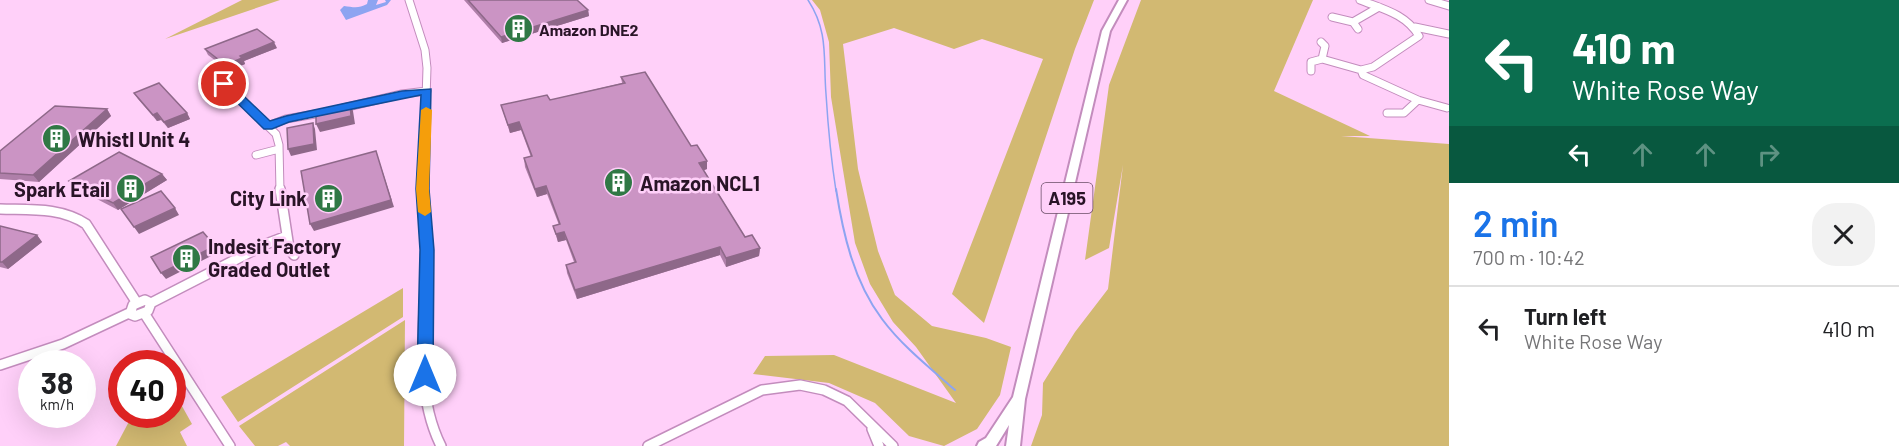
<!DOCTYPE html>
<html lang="en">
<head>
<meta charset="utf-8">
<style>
	:root { --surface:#fff; --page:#f2f2f2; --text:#202124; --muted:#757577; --line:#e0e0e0; --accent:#1a73e8 }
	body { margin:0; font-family:Barlow,sans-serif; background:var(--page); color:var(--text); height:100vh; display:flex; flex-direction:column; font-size:22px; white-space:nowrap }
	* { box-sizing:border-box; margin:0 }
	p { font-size:20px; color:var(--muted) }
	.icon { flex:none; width:33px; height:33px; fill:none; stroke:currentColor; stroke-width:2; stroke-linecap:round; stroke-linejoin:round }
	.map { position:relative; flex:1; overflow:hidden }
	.sheet { display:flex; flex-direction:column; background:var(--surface); width:450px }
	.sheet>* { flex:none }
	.banner { background:#0b6e4f; color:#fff; overflow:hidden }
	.speed { position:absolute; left:18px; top:350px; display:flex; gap:12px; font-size:30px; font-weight:700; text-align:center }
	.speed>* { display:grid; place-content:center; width:78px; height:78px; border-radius:50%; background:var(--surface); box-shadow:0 6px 24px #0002; line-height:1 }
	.speed small { font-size:15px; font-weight:400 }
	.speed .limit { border:9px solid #d22; background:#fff; color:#111 }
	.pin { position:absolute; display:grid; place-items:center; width:51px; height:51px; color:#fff; margin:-26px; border:3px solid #fff; border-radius:50%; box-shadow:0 2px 6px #0007 }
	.me { position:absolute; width:66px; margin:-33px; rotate:0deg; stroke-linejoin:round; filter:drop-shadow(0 0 4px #0008) }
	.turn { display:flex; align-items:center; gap:21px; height:126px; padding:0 24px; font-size:27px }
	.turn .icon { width:78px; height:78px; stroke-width:2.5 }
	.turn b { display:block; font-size:42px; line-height:51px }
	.lanes { display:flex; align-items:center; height:57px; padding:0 24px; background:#0003; justify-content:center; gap:30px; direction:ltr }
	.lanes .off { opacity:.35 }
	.round { display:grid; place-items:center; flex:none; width:63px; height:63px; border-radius:24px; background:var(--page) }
	.head { display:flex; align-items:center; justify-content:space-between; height:102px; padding:0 24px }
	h1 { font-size:36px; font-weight:600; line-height:45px; color:var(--accent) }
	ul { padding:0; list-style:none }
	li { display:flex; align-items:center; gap:18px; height:84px; padding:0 24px; border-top:2px solid var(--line) }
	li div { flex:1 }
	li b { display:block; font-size:22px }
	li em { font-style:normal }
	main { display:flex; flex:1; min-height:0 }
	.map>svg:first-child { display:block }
	.green { fill:#d2b972 }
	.water { fill:#8da4f1 }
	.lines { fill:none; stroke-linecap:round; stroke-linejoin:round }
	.stream-far1 { stroke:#8da4f1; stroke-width:1.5 }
	.stream { stroke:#8da4f1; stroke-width:2 }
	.minor-far1-casing { stroke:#c38cbd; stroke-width:9 }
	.minor-casing { stroke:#c38cbd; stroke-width:12 }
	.major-casing { stroke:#c38cbd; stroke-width:4 }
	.minor-far1 { stroke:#fff; stroke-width:7 }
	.minor { stroke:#fff; stroke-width:9 }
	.major { fill:#fff; fill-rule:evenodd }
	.wall { fill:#af7fa9 }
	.shaded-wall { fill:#8e6889 }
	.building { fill:#cb94c4; stroke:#8e6889; stroke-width:1.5 }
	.route { fill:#1a73e8; stroke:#114b97; stroke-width:1.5 }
	.slow { fill:#f59e0b }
	.labels { text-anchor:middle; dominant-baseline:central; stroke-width:5; stroke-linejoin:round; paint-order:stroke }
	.far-poi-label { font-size:16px; font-weight:bold; fill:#291427; stroke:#ffd0f9; text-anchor:start }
	.shield { fill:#ffd0f9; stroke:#694c66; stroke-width:1.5 }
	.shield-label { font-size:18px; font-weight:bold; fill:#291427 }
	.poi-label { font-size:20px; font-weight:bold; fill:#291427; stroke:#ffd0f9; text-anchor:start }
</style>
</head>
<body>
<main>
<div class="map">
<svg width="1449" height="446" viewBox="0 0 1449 446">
	<rect width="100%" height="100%" fill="#ffd0f9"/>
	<path class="green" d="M242,0H280L165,39Z
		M812,0H1094L1075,49L984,323L952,294L1043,59L982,39L954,49L894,28L843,44L858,169L878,251L895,295L932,326L986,338L1011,347L1000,395L977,429L944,446L909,436L875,403L829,383L753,374L765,356L834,355L956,403L916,347L893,322L870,284L855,243L831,97L829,42L820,10Z
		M1141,0H1313L1274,91L1370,136H1341L1449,144V446H1031L1042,415L1043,383L1075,332L1108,289L1123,165L1109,248L1085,260L1109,85Z
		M403,288V317L238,422L221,397Z
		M405,320L404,446H290L286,442L278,446H255L239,426Z
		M173,390L192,424L180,432L187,446H116L133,414H172Z"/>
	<path class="water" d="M368,0H378L376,5L386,2L385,0H391L387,5L346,20L340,10L344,6C353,7 358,9 367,4Z"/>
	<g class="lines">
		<path class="stream-far1" d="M808,0C829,32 823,58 826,94C828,126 831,159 836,191"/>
		<path class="stream" d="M836,189C843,234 854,282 882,319C902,346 930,368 955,390"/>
		<defs>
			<path id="minor-far1" d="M409,0L425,50L427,68L423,191
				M1360,0C1383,9 1406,14 1419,36L1373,67L1361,70
				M1429,0L1449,6
				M1332,17L1353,22L1379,7
				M1353,22L1358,29
				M1415,27L1449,34
				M1321,42L1325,46L1322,59L1361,70
				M1361,70L1363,75L1418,100L1447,108
				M1311,71V62L1322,59
				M224,84L276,134L279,145L280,191
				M343,108L402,94L427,91
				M1387,113H1404L1418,100
				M268,126L286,119L327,112
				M256,155L279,149"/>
			<path id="minor" d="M280,189L289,248L294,255
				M423,189C424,211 427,232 427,254C426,317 412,388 441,446
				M0,209C30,210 60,207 86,224L137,303
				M145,300L151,303L148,311L135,316L130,314L133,305Z
				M151,303L266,244L287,236
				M144,313L230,446
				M0,365L63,344L129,313
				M872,429L879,446
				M648,446L762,390L800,385L824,390L847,401L893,446"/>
			<path id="major" d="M1119,0H1127L1110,31L1025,399L1020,446H1006L1009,425L996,446H977L979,442L986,438L1013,397L1102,31Z"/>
		</defs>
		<use href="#minor-far1" class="minor-far1-casing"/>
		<use href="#minor" class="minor-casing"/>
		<use href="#major" class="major-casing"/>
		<use href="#minor-far1" class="minor-far1"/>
		<use href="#minor" class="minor"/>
		<use href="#major" class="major"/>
	</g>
	<path class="wall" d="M464,0H577L588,10L589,16L502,43Z
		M277,48L244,61L245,64L222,74L216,69L213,63L216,61L208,55L205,49Z
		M621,77L691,146L707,169L704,170L745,237L760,248L759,256L726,267L720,255L577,299L567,273L566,265L574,262L566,240L558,242L553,226L559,225L547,194L537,197L525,167L524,158L531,157L521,130L510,133L501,105L550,100L622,83Z
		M134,93L187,113L190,119L168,128L161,120L157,121L138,99Z
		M107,109L111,116L39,182L0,179V151Z
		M162,174L167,180L118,210L74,187L69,181Z
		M0,226L37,235L42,242L8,269L0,267Z"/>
	<path class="shaded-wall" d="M588,10L589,16L502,43L501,37Z
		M274,42L277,48L244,61L245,64L222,74L219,68L240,56Z
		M350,103L353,111L355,124L320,132L316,124Z
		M107,109L111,116L39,182L33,175Z
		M157,113L161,120L157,121L153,115Z
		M187,113L190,119L168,128L164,122Z
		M519,122L521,130L510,133L508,125Z
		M313,123L315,129L317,150L291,156L288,149Z
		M376,151L394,207L314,231L310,224Z
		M707,161V169L699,172V163Z
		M162,174L167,180L118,210L113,203Z
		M546,186L547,194L537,197L535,189Z
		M175,208L179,215L139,234L134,227Z
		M564,232L566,240L558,242L556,234Z
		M37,235L42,242L8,269L2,262Z
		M215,246L219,252L166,279L161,273Z
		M720,247V255L577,299L575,290Z
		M760,248L759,256L726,267V258Z"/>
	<path class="building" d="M468,0H577L588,10L501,37Z
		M257,29L274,42L240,56L242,58L219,68L213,63L219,60L205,49Z
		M645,72L691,146L697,145L707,161L699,163L745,237L752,235L760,248L726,258L720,247L575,290L566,265L576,262L564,232L556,234L553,226L560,224L546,186L535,189L524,158L532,156L519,122L508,125L501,105L547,95L550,100L625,83L621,77Z
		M159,83L187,113L164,122L157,113L153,115L134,93Z
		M350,103L351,116L316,124V111Z
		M55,106L107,109L33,175L0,173V151Z
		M313,123L314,144L288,149L287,128Z
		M376,151L391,200L310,224L301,171Z
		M119,152L162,174L113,203L69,181Z
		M161,191L175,208L134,227L121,209Z
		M0,226L37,235L2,262H0Z
		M203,232L215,246L161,273L151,257Z"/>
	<path class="route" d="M224,80L228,81L270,121L286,116L402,91L431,89L429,189L434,250L433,375L431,380L425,382L419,380L417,375L420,250L416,189L421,95L289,122L272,129H264L220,86L218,84Z"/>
	<path class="slow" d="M426,107L432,110L429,189L431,212L425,216L418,212L416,189L421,110Z"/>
	<defs>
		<symbol id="building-disc" viewBox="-11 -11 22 22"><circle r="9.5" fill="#307845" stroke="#ffd0f9"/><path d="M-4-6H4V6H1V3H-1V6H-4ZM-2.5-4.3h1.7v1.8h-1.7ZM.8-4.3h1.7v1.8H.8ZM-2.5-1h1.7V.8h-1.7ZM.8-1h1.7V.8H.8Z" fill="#fff"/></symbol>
	</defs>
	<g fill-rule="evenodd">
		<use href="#building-disc" x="502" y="12" width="33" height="33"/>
		<use href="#building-disc" x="40" y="122" width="33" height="33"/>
		<use href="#building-disc" x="602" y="166" width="33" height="33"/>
		<use href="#building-disc" x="114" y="172" width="33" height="33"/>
		<use href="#building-disc" x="312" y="182" width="33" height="33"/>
		<use href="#building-disc" x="170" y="242" width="33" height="33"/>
	</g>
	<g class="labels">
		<g class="far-poi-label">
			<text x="539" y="29">Amazon DNE2</text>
		</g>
		<rect class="shield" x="1041.5" y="183" width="51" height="30" rx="4.5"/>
		<g class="shield-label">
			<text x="1067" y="198">A195</text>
		</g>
		<g class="poi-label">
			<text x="78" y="139">Whistl Unit 4</text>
			<text x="640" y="183">Amazon NCL1</text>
			<text x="110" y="189" text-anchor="end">Spark Etail</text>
			<text x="307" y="198" text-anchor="end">City Link</text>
			<text x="208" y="246">Indesit Factory<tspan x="208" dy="23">Graded Outlet</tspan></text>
		</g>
	</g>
</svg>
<div class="speed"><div>38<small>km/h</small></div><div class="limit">40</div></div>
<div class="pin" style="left:224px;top:84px;background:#d93025"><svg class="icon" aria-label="arrive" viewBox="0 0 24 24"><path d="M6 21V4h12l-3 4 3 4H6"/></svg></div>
<svg class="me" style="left:425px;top:375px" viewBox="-20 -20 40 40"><circle r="19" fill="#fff"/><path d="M0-13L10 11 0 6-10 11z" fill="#1a73e8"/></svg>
</div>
<section class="sheet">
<div class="banner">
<div class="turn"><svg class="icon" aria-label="left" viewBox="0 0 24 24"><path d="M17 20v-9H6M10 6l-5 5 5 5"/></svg><div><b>410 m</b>White Rose Way</div></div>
<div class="lanes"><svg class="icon" aria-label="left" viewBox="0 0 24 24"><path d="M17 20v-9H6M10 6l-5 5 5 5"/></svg><svg class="icon off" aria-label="ahead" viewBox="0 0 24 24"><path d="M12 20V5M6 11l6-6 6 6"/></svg><svg class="icon off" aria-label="ahead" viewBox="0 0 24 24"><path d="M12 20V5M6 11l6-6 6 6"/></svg><svg class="icon off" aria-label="right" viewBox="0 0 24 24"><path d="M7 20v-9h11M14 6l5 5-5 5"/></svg></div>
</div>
<div class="head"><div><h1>2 min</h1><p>700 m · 10:42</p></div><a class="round"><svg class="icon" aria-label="close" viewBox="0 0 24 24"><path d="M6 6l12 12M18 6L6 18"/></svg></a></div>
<ul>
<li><svg class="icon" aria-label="left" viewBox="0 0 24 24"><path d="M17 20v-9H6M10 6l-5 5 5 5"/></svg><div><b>Turn left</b><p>White Rose Way</p></div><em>410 m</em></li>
</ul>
</section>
</main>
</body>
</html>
